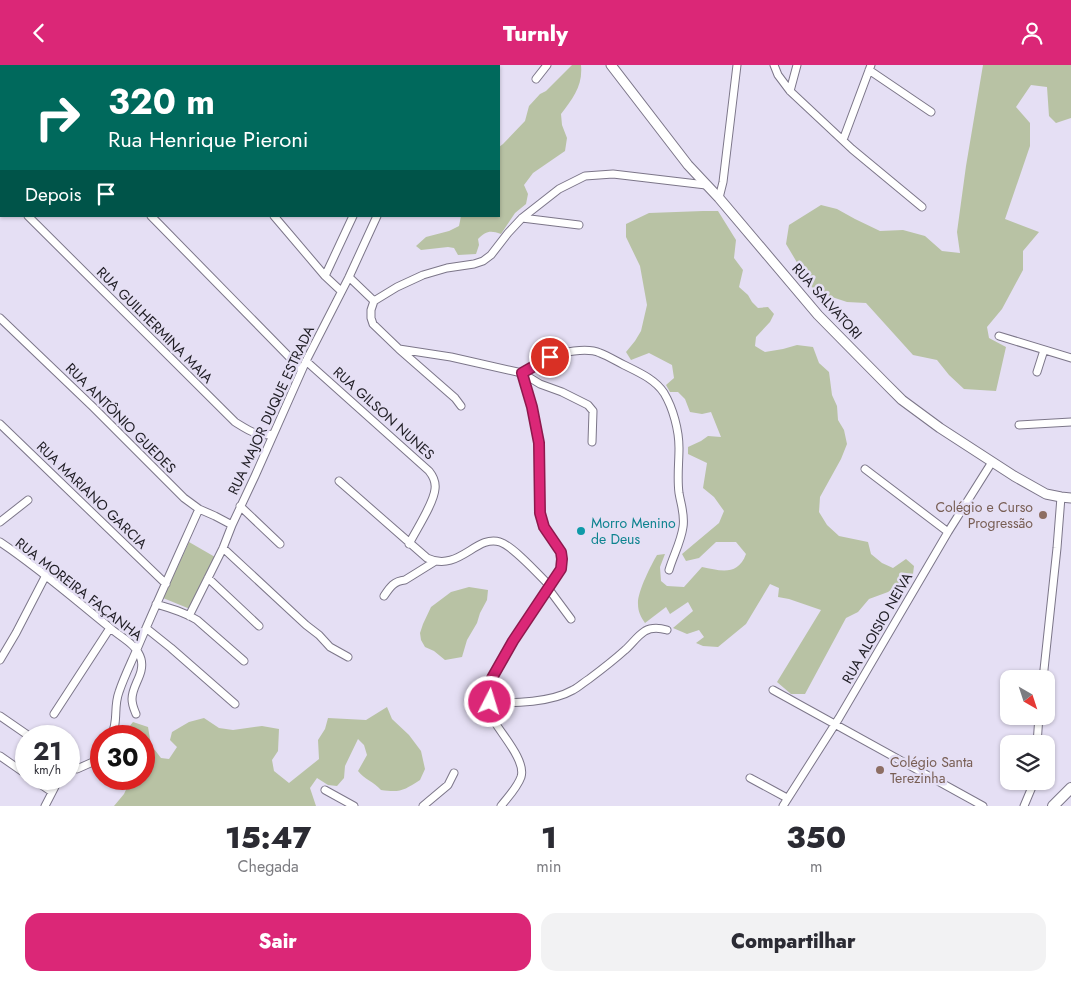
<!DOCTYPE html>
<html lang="pt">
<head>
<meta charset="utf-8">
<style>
	:root { --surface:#fff; --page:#f2f2f3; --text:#2b2b33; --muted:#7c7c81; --accent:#db2777 }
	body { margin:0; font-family:Jost,sans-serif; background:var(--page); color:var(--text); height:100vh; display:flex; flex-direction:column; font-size:19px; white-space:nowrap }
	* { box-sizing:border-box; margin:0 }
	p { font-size:16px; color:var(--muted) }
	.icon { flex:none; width:28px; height:28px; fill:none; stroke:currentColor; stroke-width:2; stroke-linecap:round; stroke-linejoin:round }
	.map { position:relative; height:741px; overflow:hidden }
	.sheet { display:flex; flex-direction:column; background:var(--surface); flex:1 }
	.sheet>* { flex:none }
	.guide { position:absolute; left:0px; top:0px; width:500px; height:152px; box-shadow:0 1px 4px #0004; background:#00695c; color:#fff; overflow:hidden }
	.needle { width:32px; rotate:141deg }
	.controls { position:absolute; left:1000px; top:605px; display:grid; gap:10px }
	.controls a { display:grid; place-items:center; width:55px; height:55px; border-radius:10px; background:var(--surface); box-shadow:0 1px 4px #0004; font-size:25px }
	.speed { position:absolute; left:15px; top:660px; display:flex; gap:10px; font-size:25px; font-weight:700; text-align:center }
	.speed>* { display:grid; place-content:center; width:65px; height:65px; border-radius:50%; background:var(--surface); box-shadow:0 1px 4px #0004; line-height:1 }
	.speed small { font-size:12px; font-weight:400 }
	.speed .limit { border:8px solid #d22; background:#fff; color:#111 }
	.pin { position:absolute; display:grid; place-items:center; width:42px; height:42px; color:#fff; margin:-21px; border:2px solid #fff; border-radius:50%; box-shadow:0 1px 5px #0007 }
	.me { position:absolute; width:55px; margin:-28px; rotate:5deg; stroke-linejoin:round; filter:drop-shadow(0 0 4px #0008) }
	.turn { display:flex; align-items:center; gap:18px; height:105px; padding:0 25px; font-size:22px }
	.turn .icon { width:65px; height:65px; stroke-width:2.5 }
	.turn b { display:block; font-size:35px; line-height:42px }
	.then { display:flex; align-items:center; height:48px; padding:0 25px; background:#0003; gap:10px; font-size:19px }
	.eta { display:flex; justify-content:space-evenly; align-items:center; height:85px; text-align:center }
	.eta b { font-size:30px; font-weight:800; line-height:35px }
	.cta { display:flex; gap:10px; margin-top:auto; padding:10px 25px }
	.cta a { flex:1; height:58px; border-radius:15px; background:var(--accent); color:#fff; font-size:20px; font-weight:800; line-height:58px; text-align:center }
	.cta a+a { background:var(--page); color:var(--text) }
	header { display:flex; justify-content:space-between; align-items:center; height:65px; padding:0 25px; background:var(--accent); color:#fff; font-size:22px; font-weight:800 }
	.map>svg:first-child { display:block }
	.green { fill:#b8c2a4 }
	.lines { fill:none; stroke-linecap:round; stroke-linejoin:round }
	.street-casing { stroke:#7c7689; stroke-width:9 }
	.secondary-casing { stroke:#7c7689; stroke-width:11 }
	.primary-casing { stroke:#7c7689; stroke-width:12 }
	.street { stroke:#fff; stroke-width:7 }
	.secondary { stroke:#fff; stroke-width:9 }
	.primary { stroke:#fff; stroke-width:10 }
	.route-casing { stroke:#8e194d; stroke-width:12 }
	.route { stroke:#db2777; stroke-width:9 }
	.education-dot { fill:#8d6e63; stroke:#e5dff4; stroke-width:2 }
	.culture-dot { fill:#0f9aa8; stroke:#e5dff4; stroke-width:2 }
	.labels { text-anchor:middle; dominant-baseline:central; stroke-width:5; stroke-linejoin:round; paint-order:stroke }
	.street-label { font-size:14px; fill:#1f1d24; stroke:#e5dff4 }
	.education-label { font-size:14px; fill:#785e54; stroke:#e5dff4; text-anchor:end }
	.culture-label { font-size:14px; fill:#0d838f; stroke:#e5dff4; text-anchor:start }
</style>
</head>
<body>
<header><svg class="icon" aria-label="back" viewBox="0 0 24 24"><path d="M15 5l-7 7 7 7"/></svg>Turnly<svg class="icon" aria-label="person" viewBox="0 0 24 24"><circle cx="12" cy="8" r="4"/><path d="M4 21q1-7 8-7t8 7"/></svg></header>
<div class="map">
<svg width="1071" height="741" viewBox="0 0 1071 741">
	<rect width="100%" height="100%" fill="#e5dff4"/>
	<path class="green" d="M572,0H581C583,21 573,33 561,49L562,60L567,73L565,86L533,108L524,120L528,129L526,139L515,148L501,169C490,165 486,166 478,174L479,180L476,189L458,190L454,183L448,182L421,185L416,181L426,172L449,166L459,161L461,151H499V82L503,79L525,56L529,41L540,29L546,26Z
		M983,0H1071V53L1056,58L1049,51L1047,22L1031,20L1016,42L1030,58V81L1005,154L1039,167L1023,186V205L1002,244L987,262L989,273L1006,282L996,326L964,324L949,310L937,295L913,290L866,238L847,237L814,226L786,179L789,160L821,140L837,144L855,154L880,166L903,165L925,171L942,186L960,188L957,167L966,101Z
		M703,146H718L736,175L734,193L743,205L739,222L748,230L752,237L758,243L768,242L774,249L770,257L756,272L755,281L765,287L783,284L797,280L813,282L819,298L829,307L832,330L837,341L838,355L844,365L847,379L841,394L820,432L819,447L827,460L839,471L868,477L871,489L882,498L893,503L906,494L914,501L913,509L888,527L869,534L858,547L846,553L805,629H791L777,617L821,545L789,534L778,532L779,523L770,519L746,559L718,582L703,581L696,578L704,572L699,565L687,569L673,563L693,546L688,537L670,549L666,542L645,558C641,552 638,547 638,539C637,528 651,500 657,490L665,489L660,502L661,516L667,521L684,522L702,502C721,506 738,511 746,489L736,477H716L699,493L686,496L682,489L719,458L724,446L714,432L703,423L707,398L688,389V382L701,376L708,371L721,372L711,347L702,349L690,347L685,334L678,327H670L666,320L674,313L672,300L649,288L631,295L626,287L635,276L641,266L647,240L640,201L626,172V159L649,148Z
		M189,477L215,492L190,544L163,533Z
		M469,522L488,525L487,535L480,548L477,558L467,575L462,592L445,595L434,586L425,582L421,575L420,568L423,559L431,542L451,527Z
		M387,642L392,654L409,670L421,686L425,704L420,715C404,725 401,728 381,725C374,717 364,714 358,706L367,690L364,680L358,674L345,701L344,713L337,721L328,720L317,713L310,723L316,741H114L124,729L131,714H144V671H122L123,669L133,657L148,662L151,680L161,693L169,694L177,682L170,675L172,667L189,657L204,653L219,663L233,665L262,661L279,664L278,686L272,695L274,706L289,718L319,694L318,675L325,664L328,653L366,655Z"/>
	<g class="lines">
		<defs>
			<path id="street" d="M208,0L209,1
				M277,0L278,1
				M774,0L778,10L790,26L852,84L922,142
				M450,1L451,0
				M869,5L931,47
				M536,14L547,0
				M790,26L797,0
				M843,75L871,0
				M719,133L723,117L737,0
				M28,151L235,357C248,365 257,372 273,369
				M151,151L302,305
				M274,151L325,211L341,226
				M522,153L579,160
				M325,211L353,151
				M349,212L374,236L371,245V253L373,259L399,284L455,333L461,341
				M374,236L397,222L423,210L447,203L474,199L483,196L491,190L508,168L522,153L559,124L585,111L613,109L706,120
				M0,253L93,342L184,433L199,444L215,451L232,460
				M999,271L1071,293
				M399,284L451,292L522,308C531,303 539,298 548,293C561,287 587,282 600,288C608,291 616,296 624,300C638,307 655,314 664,328C673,343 679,365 679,383C679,398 677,413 679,428C681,440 685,450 683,462C681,477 673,491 669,505
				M306,296L429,406C433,411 436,417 435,424C434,438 416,465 409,479
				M1037,307L1044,285
				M522,308L532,342L539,378L540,447L544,462L561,487L562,494L561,504L513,576L492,613L489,624L490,637C514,639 552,637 573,625C579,622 584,617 589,614C601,605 614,595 625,585C632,579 637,571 645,566C652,562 660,563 667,565
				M522,308L540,319L562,327L588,340L593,346L592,377
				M0,359L166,519
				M1019,360L1071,357
				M865,404L948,467
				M339,416L427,493C459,508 476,469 500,477C513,481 539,510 550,521
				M240,441L280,479
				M0,457L28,435
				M0,477C39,503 73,533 109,562C120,572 137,579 141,594C145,609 132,620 132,634C132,640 134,644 136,649
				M223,483L306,560L319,570L330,582L348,592
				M208,513L259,561
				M548,523L571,554
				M384,531C390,522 394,516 405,515L434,497
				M156,539C170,543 184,547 197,555L244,596
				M189,551L223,483L232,460L255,411L306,296L349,212L377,151
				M146,563L171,583L235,639
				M0,595L16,568L46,510
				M1043,614L1057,483L1061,432
				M773,625L983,741
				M490,637C491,645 492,652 496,659C504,672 526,697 521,712C517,723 508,732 501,741
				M54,649L110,563
				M0,651L29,671
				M111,671C119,656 113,643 119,627C124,612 131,598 137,584C157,537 178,491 199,444
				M1037,679L1039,651
				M0,691L26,709
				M69,702L77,704L95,696L101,690
				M750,713L787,733
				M33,714L52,727
				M325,725L354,741
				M45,741L59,714
				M423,741L448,720L454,708
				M783,741L839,653L948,467L992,397
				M1024,741L1032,722L1033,716"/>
			<path id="secondary" d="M611,0L688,100L719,133L818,250L885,318L902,335L940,363L1014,411L1046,429L1061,432L1071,433
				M30,1L31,0
				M172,1L174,0
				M0,37L1,36
				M0,123L1,122"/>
			<path id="primary" d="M1053,741L1071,723"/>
		</defs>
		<use href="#street" class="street-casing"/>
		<use href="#secondary" class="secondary-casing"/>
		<use href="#primary" class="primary-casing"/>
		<use href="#street" class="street"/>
		<use href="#secondary" class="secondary"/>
		<use href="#primary" class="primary"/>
	</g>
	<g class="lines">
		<defs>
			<path id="route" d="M490,637L489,624L492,613L513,576L561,504L562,494L561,487L544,462L540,448L539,378L532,342L522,308L550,292"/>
		</defs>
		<use href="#route" class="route-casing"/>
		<use href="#route" class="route"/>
	</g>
	<g class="education-dot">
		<circle cx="1043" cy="450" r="5"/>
		<circle cx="880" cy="705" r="5"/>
	</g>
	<circle class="culture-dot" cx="581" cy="466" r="5"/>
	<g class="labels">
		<g class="street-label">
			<text transform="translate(827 236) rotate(48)">RUA SALVATORI</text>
			<text transform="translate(155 260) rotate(45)">RUA GUILHERMINA MAIA</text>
			<text transform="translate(271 345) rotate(-65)">RUA MAJOR DUQUE ESTRADA</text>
			<text transform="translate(384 348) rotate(42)">RUA GILSON NUNES</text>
			<text transform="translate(121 353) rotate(45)">RUA ANTÔNIO GUEDES</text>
			<text transform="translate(92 430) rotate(44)">RUA MARIANO GARCIA</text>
			<text transform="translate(79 524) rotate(38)">RUA MOREIRA FAÇANHA</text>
			<text transform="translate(877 563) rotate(-60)">RUA ALOISIO NEIVA</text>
		</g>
		<g class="education-label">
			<text x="1033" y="442">Colégio e Curso<tspan x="1033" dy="16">Progressão</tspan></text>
			<text x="890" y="697" text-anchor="start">Colégio Santa<tspan x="890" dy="16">Terezinha</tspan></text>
		</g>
		<g class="culture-label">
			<text x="591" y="458">Morro Menino<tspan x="591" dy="16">de Deus</tspan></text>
		</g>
	</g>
</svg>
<div class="controls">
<a><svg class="needle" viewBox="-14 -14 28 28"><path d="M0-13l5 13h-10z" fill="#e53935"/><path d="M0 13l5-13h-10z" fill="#7c7c81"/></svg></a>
<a><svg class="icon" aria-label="layers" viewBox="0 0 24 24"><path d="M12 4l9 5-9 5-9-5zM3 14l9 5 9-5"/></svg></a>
</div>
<div class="speed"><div>21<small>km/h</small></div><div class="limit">30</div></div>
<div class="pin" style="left:550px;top:292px;background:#d93025"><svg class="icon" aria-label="arrive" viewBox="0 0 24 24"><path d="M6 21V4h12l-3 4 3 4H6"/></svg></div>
<svg class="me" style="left:490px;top:637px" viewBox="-20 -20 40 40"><circle r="17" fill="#db2777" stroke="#fff" stroke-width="3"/><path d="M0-11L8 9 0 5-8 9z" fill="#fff"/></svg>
<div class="guide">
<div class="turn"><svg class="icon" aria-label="right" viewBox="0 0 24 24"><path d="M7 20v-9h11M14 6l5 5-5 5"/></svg><div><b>320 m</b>Rua Henrique Pieroni</div></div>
<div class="then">Depois<svg class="icon" aria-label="arrive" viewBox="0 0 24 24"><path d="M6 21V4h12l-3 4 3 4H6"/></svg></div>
</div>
</div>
<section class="sheet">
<div class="eta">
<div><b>15:47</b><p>Chegada</p></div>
<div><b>1</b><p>min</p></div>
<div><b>350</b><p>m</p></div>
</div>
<div class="cta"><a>Sair</a><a>Compartilhar</a></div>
</section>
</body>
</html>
